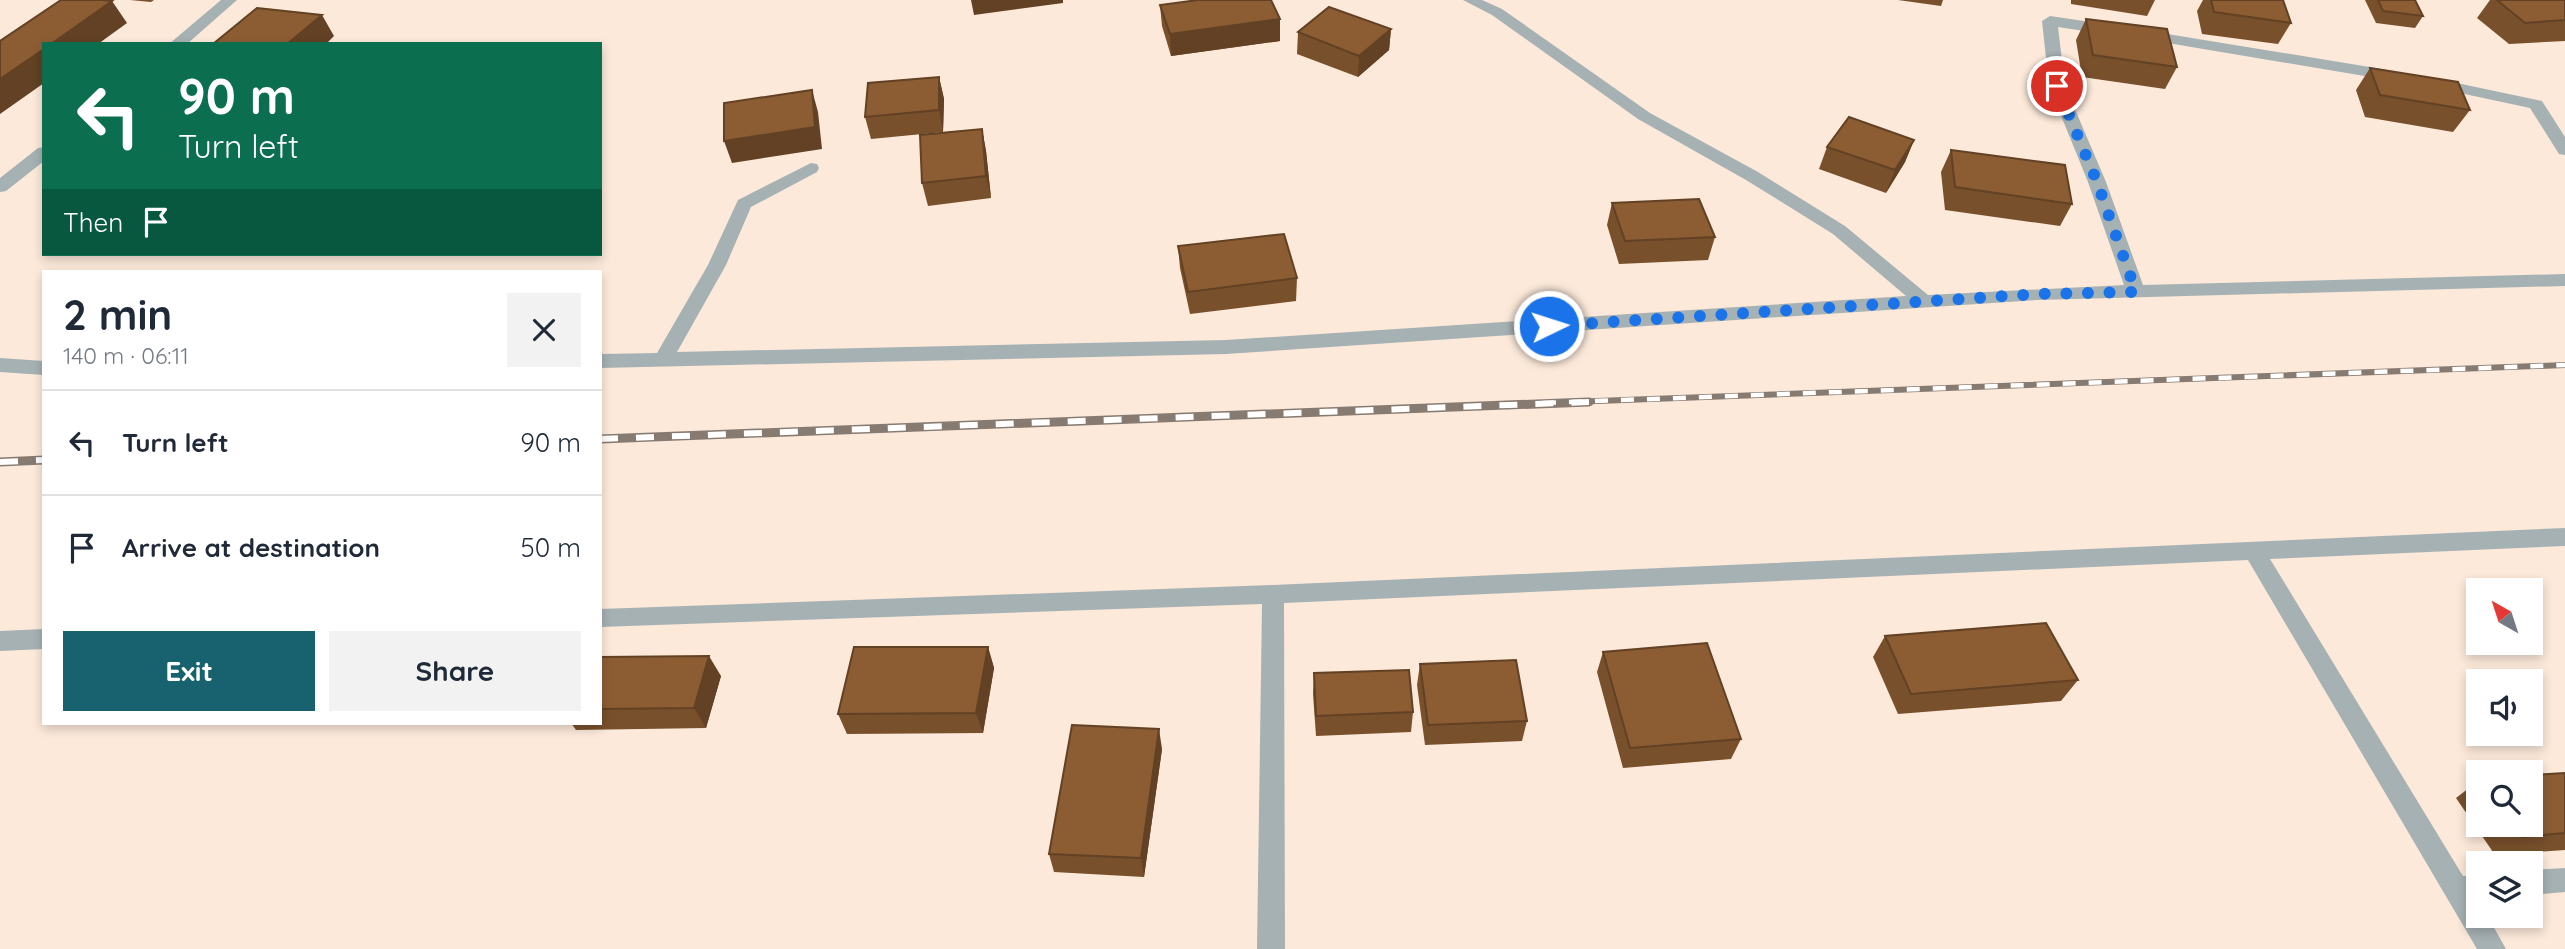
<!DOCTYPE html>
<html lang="en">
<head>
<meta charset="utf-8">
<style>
	:root { --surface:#fff; --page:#f2f2f3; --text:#1f2937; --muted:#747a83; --line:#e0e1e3; --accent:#18616f }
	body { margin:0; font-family:Quicksand,sans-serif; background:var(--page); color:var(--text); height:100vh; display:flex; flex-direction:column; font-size:26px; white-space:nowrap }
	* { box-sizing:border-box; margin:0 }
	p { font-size:23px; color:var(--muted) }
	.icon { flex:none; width:38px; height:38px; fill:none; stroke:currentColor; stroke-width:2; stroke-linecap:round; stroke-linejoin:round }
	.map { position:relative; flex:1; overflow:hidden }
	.details { position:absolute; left:42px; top:270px; width:560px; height:455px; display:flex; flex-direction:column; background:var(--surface); border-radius:0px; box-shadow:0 4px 10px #0003 }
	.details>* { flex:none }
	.top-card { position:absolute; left:42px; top:42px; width:560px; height:214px; border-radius:0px; box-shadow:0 4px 10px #0003; background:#0b6e4f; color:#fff; overflow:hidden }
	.needle { width:46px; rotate:321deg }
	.buttons { position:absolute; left:2466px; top:578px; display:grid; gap:14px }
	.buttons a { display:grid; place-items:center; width:77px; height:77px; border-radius:0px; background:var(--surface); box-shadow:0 4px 10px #0003; font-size:35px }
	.pin { position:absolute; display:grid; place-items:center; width:60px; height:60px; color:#fff; margin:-30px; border:4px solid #fff; border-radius:50%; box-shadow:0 2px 7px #0007 }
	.me { position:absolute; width:77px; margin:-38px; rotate:86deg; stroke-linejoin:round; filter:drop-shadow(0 0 5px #0008) }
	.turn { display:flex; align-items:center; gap:24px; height:147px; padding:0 21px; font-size:32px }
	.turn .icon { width:91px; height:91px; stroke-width:2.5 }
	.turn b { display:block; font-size:49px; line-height:60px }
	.then { display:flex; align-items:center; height:66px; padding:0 21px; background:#0003; gap:14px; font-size:26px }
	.round { display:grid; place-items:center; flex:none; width:74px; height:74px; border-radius:0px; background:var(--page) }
	.summary { display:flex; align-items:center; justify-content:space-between; height:119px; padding:0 21px }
	h1 { font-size:42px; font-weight:700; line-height:52px }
	.action { display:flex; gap:14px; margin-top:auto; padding:14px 21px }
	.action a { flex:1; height:80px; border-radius:0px; background:var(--accent); color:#fff; font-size:28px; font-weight:700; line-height:80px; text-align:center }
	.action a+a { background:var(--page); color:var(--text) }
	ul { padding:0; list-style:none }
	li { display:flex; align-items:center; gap:21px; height:105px; padding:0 21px; border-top:2px solid var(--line) }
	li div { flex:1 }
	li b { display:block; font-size:26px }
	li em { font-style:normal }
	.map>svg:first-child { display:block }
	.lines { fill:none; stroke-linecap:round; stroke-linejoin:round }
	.minor { fill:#a6b1b4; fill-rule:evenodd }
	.rail-far1-casing { stroke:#877a71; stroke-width:6 }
	.rail-casing { stroke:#877a71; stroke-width:9 }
	.rail-far1 { stroke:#fff; stroke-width:4.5; stroke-dasharray:13; stroke-linecap:butt }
	.rail { stroke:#fff; stroke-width:6; stroke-dasharray:18; stroke-linecap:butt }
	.wall { fill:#78502c }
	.shaded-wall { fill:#624124 }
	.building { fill:#8c5d33; stroke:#624124; stroke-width:2 }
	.route { stroke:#1a73e8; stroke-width:12; stroke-dasharray:0 21.6 }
</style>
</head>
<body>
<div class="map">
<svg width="2565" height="949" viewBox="0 0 2565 949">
	<rect width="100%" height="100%" fill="#fce9da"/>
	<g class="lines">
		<path class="minor" d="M221,0H237L187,44H169Z
			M1463,0H1482L1502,9L1650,113L1758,172L1845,226L1928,295L2124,285L2088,182L2049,86L2042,21L2050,16L2111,25L2119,30L2111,35L2058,27L2065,86L2106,182L2143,285L2565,274V286L2037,300L1226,354L600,368V354L657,353L708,265L738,200L811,163L817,164L819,168L817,172L751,207L726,265L677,352L1226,340L1906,296L1833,234L1746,180L1638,119L1492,15Z
			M2143,30L2394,71L2402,76L2394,81L2138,38L2135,35Z
			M2433,78L2542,101L2565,137V155L2559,154L2530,108L2427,86L2425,83L2427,80Z
			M44,147V161L6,191L0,192V178L38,148Z
			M0,358L44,361V375L0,372Z
			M2565,528V546L2270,559L2463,876L2478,875V915H2487L2506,949H2477L2248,560L1284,603L1285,949H1257L1262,604L600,627V609L1273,585Z
			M44,629V649L0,651V631Z
			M2565,868V892L2530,895V870Z"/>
		<defs>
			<path id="rail-far1" d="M1543,403L2565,365"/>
			<path id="rail" d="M600,439L1589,402
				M0,462L44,460"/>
		</defs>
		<use href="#rail-far1" class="rail-far1-casing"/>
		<use href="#rail" class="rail-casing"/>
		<use href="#rail-far1" class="rail-far1"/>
		<use href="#rail" class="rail"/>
	</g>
	<path class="wall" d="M130,0H154L151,2Z
		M1898,0H1943L1941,6Z
		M2071,0H2155L2147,16L2071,4Z
		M2203,0H2283L2291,23L2278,44L2202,34L2197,11Z
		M2365,0H2415L2423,16L2415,28L2376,23Z
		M2490,0H2565V41L2509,44L2477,18Z
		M1160,5L1280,41L1171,56L1162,26Z
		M2086,19L2177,67L2165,89L2082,77L2076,40Z
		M1391,29L1389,50L1358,77L1297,54L1298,32Z
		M2370,68L2470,110L2453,132L2365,117L2356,90Z
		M939,77L944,99L943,132L871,139L865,117Z
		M982,129L986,151L991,198L928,206L922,183Z
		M1914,140L1905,162L1886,193L1819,169L1827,147Z
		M1951,150L2072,204L2060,226L1945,210L1941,172Z
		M1612,203L1715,237L1708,260L1619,264L1607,225Z
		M1178,246L1297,278L1296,301L1190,314L1180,268Z
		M1885,636L2078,680L2061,701L1898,714L1873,657Z
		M988,647L994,668L983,733L847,734L838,714Z
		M1603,652L1741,739L1731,759L1623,768L1597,672Z
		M600,657L721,676L706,728L576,730L571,723H600Z
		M1420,664L1527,721L1522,741L1425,745L1417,685Z
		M1314,673L1413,712L1411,732L1316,736L1313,694Z
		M1162,749L1144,877L1054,872L1049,854Z
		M2565,773V850L2495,855L2456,798L2478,781V824H2530Z"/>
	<path class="shaded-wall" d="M971,0H1063V3L974,15Z
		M112,1L127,23L98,44H51Z
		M322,15L334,36L326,44H287Z
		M1280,19V41L1171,56L1170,34Z
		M1391,29L1389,50L1358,77L1359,56Z
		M44,49V83L0,114V79Z
		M939,77L944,99L943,132L939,110Z
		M812,90L818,112L822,149L732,163L724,141Z
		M982,129L986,151L991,198L986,176Z
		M1914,140L1905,162L1886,193L1895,170Z
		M988,647L994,668L983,733L976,713Z
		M709,656L721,676L706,728L694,708Z
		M1159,729L1162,749L1144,877L1141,858Z"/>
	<path class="building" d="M61,0H102L112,1L51,44H44V49L0,79V41Z
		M1198,0H1271L1280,19L1170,34L1160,5Z
		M2211,0H2283L2291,23L2214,12Z
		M2378,0H2415L2423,16L2383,11Z
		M2497,0H2565V20L2525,23Z
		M1329,7L1391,29L1359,56L1298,32Z
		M257,8L322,15L287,44H213Z
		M2086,19L2167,29L2177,67L2093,55Z
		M2370,68L2458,82L2470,110L2380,95Z
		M939,77V110L865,117L868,83Z
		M812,90L815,127L724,141V103Z
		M1849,117L1914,140L1895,170L1827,147Z
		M982,129L986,176L922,183L920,135Z
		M1951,150L2065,165L2072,204L1955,187Z
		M1699,199L1715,237L1625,241L1612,203Z
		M1284,234L1297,278L1188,292L1178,246Z
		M2046,623L2078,680L1911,694L1885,636Z
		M1707,643L1741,739L1630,748L1603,652Z
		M854,647H988L976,713L838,714Z
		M709,656L694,708L600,709V657Z
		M1516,660L1527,721L1428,725L1420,664Z
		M1409,670L1413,712L1316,716L1314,673Z
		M1072,725L1159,729L1141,858L1049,854Z
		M2565,773V833L2522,837L2513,824H2530V775Z"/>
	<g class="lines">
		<path class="route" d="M1549,326L2037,294L2136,292L2097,182L2057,86"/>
	</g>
</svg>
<div class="buttons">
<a><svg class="needle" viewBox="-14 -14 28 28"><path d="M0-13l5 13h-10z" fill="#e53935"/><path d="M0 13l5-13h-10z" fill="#747a83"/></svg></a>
<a><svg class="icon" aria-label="sound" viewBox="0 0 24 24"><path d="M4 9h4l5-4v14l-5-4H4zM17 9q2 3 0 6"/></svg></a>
<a><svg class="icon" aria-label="search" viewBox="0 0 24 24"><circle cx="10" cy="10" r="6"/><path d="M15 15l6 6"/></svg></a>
<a><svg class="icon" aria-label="layers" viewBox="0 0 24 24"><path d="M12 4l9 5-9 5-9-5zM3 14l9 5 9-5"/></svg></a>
</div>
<div class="pin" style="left:2057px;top:86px;background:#d93025"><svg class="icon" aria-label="arrive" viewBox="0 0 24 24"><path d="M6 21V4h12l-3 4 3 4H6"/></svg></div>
<svg class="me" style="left:1549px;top:326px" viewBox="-20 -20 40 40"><circle r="17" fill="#1a73e8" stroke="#fff" stroke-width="3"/><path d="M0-11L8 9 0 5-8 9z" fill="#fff"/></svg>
<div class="top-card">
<div class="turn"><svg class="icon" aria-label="left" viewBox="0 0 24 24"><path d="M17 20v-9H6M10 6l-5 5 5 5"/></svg><div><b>90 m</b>Turn left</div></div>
<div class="then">Then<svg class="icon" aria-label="arrive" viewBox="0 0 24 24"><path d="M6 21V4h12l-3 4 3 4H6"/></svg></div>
</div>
<section class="details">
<div class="summary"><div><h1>2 min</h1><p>140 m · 06:11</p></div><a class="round"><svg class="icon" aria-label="close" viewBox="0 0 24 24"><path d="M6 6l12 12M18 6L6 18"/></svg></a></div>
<ul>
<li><svg class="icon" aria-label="left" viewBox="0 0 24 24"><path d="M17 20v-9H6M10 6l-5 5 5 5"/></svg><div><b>Turn left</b></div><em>90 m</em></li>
<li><svg class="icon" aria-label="arrive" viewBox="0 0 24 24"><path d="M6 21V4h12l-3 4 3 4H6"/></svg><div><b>Arrive at destination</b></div><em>50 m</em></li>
</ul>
<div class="action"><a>Exit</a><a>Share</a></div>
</section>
</div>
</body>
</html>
